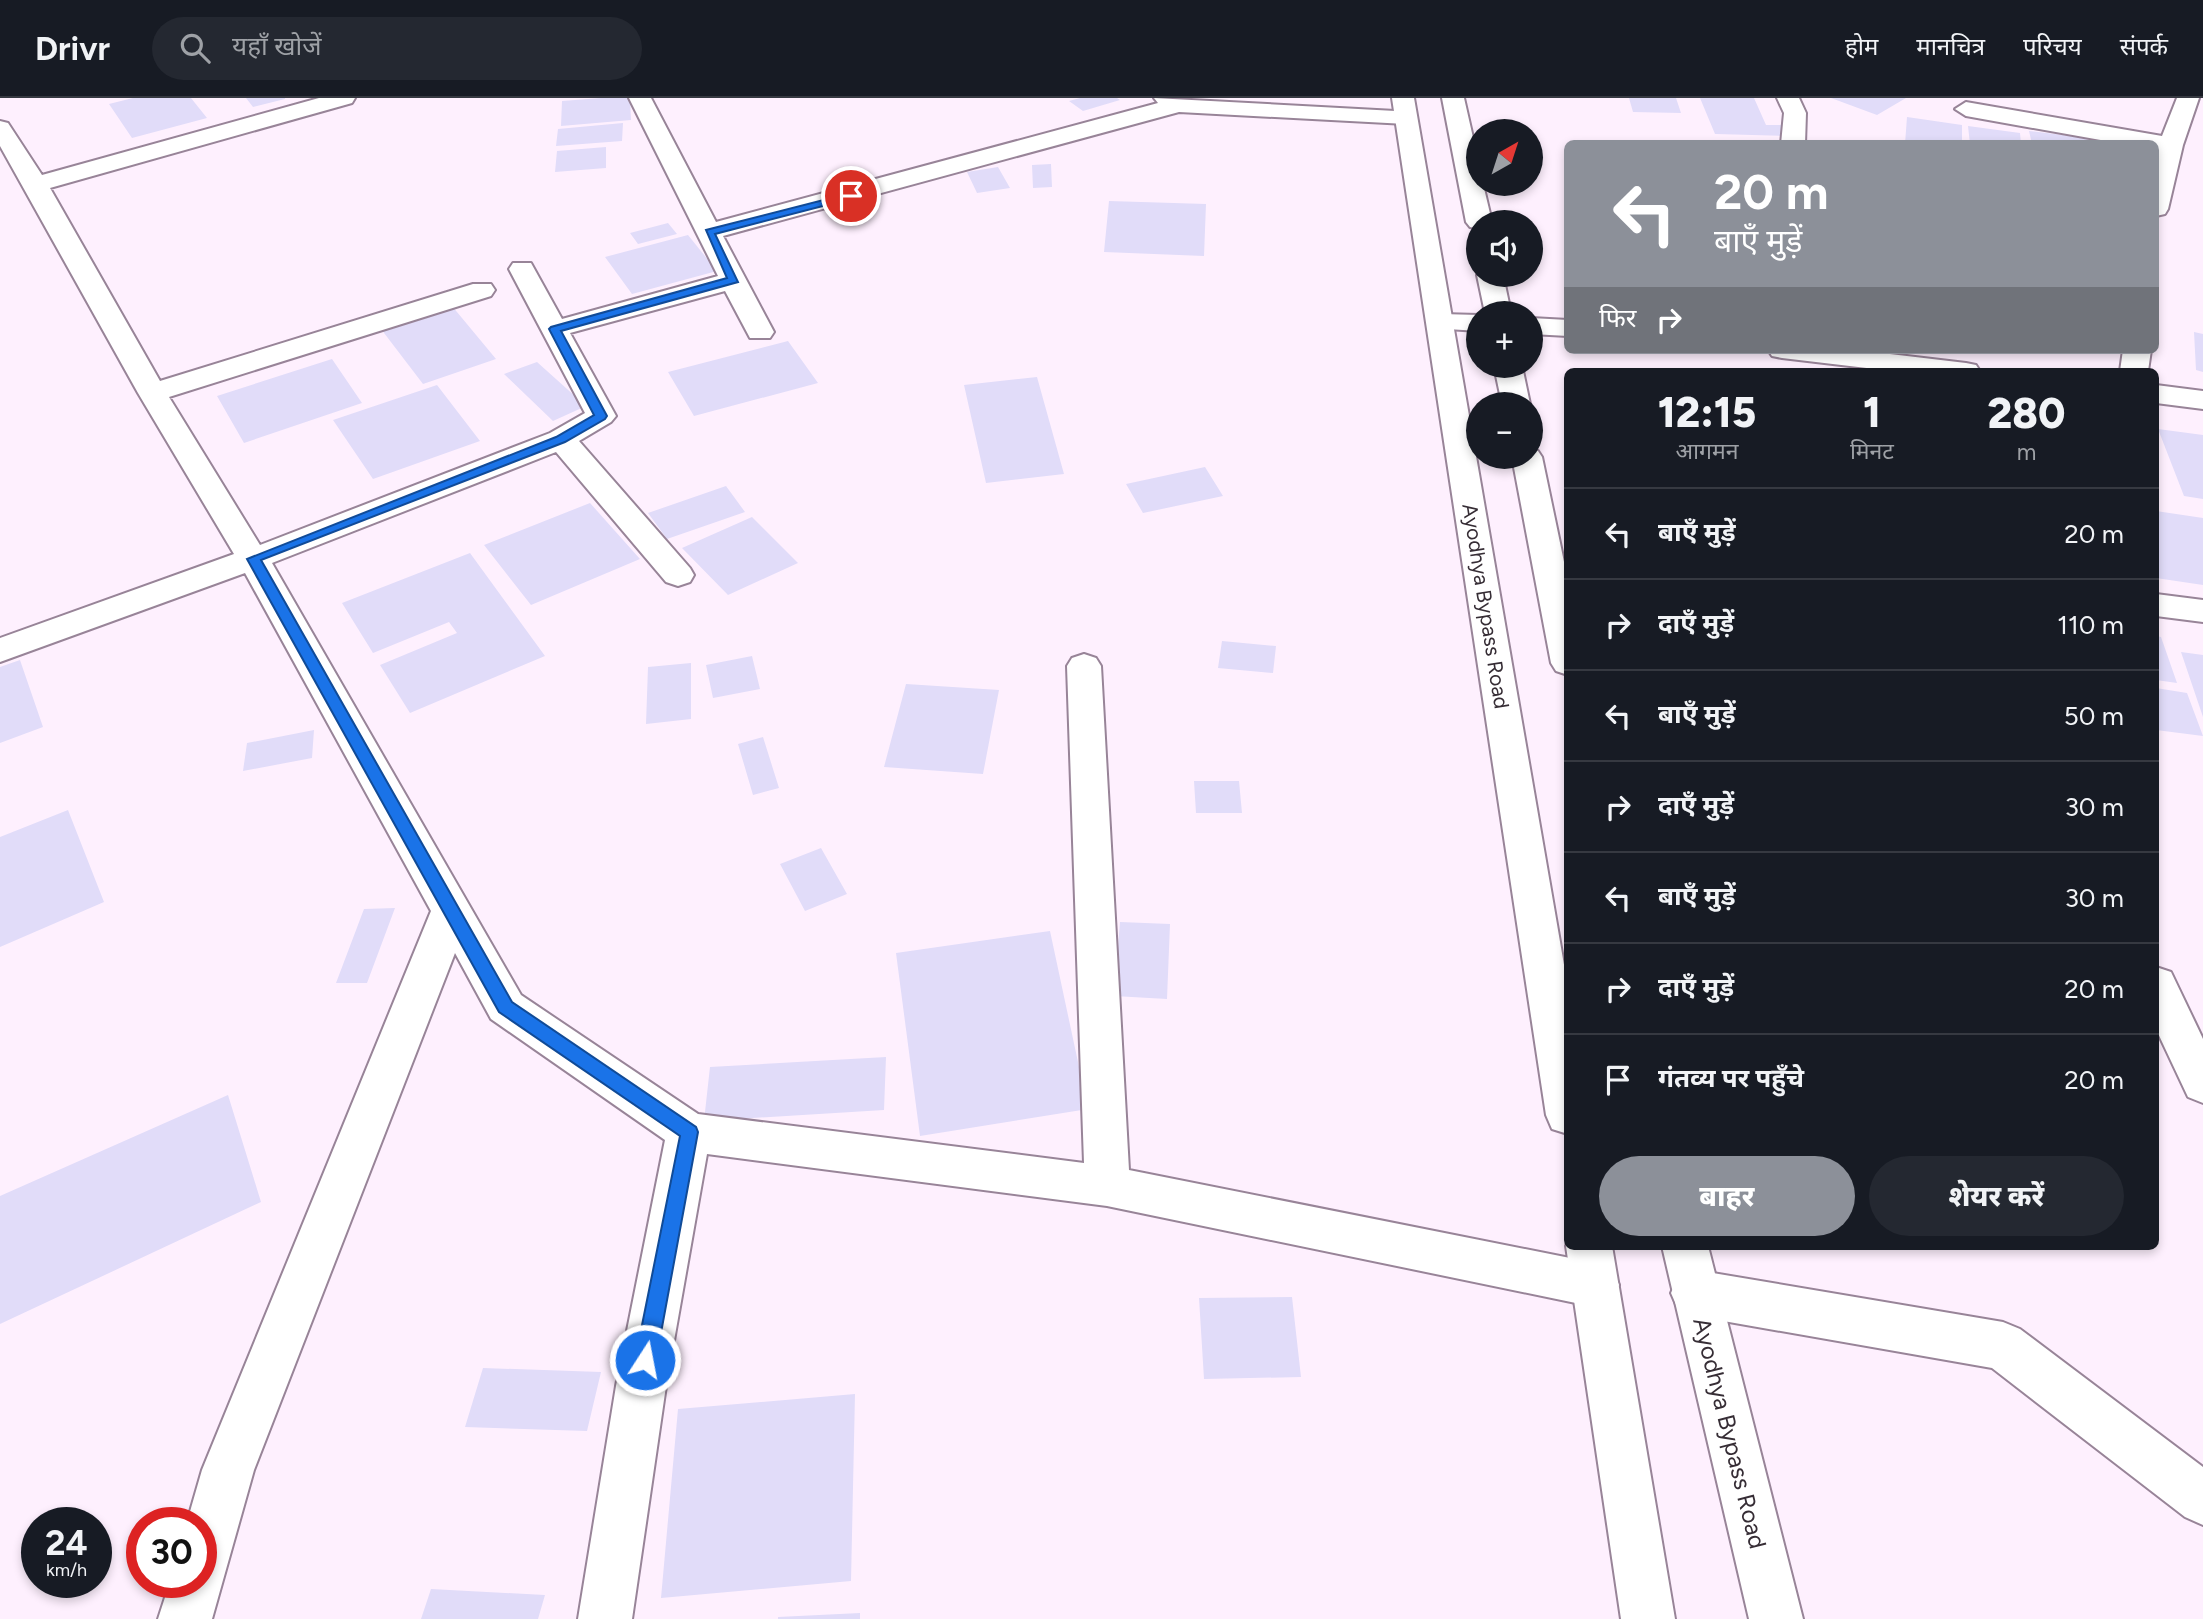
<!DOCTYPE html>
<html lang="hi">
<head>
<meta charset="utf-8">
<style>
	:root { --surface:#171b24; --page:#242831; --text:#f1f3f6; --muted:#9ea1a6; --line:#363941; --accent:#8c9099 }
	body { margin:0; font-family:Figtree,"Noto Sans Devanagari",sans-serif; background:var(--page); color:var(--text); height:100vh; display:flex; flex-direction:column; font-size:26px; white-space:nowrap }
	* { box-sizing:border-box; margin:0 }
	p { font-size:23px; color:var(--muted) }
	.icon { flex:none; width:38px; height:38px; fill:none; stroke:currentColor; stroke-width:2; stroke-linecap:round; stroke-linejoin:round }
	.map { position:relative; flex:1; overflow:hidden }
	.drawer { position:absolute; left:1564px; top:270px; width:595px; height:882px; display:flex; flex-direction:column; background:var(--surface); border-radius:10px; box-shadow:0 4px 10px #0003 }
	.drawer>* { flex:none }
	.banner { position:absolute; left:1564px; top:42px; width:595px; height:214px; border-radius:10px; box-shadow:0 4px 10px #0003; background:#8c9099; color:#fff; overflow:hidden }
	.needle { width:46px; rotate:39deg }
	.controls { position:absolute; left:1466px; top:21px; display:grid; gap:14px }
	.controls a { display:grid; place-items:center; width:77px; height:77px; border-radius:50%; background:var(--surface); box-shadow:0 4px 10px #0003; font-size:35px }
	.speed { position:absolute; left:21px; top:1409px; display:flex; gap:14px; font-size:35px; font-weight:700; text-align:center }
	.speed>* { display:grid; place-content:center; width:91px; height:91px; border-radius:50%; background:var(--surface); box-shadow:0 4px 10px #0003; line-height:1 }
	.speed small { font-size:18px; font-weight:400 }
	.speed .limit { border:10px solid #d22; background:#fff; color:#111 }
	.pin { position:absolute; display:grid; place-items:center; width:60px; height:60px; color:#fff; margin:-30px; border:4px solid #fff; border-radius:50%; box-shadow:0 2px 7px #0007 }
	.me { position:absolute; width:77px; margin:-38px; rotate:11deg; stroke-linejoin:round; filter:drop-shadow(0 0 5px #0008) }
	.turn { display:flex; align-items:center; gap:24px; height:147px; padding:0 35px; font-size:32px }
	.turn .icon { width:91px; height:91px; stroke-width:2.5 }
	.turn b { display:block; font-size:49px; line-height:60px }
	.then { display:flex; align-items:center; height:66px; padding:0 35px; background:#0003; gap:14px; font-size:26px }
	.eta { display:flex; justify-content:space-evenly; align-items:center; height:119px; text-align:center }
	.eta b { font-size:42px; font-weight:800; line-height:49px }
	.cta { display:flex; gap:14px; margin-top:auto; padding:14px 35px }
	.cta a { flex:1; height:80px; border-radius:42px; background:var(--accent); color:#fff; font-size:28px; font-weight:800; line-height:80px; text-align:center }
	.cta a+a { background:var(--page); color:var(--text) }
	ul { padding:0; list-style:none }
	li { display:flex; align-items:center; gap:21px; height:91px; padding:0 35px; border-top:2px solid var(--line) }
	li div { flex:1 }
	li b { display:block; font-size:26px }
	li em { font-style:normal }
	header { display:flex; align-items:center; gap:42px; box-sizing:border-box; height:98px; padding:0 35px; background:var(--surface); border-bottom:2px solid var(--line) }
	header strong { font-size:33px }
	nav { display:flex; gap:38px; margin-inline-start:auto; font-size:24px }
	.search { width:490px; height:63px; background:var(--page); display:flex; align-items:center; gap:18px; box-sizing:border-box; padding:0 24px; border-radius:38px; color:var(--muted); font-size:26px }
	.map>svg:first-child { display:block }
	.building { fill:#e1dcf9 }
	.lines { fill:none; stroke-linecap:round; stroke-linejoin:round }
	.minor-casing { stroke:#988498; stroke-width:4 }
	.primary-casing { stroke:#988498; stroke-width:4 }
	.minor { fill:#fff; fill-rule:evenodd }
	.primary { fill:#fff; fill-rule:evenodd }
	.route { fill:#1a73e8; stroke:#114b97; stroke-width:2 }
	.labels { text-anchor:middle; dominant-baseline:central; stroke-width:5; stroke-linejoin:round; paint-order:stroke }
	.street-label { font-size:21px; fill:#362d35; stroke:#fff }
	.near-street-label { font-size:24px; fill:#362d35; stroke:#fff }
</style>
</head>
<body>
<header>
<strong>Drivr</strong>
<div class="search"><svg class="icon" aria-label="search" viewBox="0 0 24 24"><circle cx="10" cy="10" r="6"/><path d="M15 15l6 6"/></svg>यहाँ खोजें</div>
<nav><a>होम</a><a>मानचित्र</a><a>परिचय</a><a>संपर्क</a></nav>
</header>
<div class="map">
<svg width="2203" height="1521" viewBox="0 0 2203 1521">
	<rect width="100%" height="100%" fill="#fef0fe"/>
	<path class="building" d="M133,0H191L207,20L132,40L109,6Z
		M246,0H285V1L253,9Z
		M601,0H630L631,22L561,28L562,3Z
		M1080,0H1117L1120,2L1083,13L1069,3Z
		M1629,0H1676L1681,15L1633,14Z
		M1700,0H1754L1766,27H1781L1787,38L1715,36Z
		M1831,0H1906L1877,17Z
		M1907,19L1962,27V46H1905Z
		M623,25L622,43L556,48L558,31Z
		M1968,28L2020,35L2021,46H1970Z
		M2029,33L2088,40L2089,46H2032Z
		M606,49V70L555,74L557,53Z
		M1051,66L1052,89L1033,90L1032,67Z
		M998,69L1010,90L977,95L967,74Z
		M1109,103L1206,106L1204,158L1104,154Z
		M668,125L677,136L638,146L630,135Z
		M688,137L717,173L632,196L605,159Z
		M452,208L496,261L423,286L381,231Z
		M2194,234L2203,236V274L2196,272Z
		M788,243L818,285L694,318L668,274Z
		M332,261L362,305L244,345L217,298Z
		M537,264L586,308L553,323L504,276Z
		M1037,279L1064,376L986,385L964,287Z
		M437,287L480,343L373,381L333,322Z
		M2158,331L2203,337V401L2184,398Z
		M1205,369L1223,398L1143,415L1126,386Z
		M726,388L745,414L667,441L648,415Z
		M590,405L640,461L531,507L484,447Z
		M2156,413L2203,420V487L2156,480Z
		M752,419L798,465L728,497L682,450Z
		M470,455L545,558L410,615L380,567L457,535L449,524L373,555L342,505Z
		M2156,538L2161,539L2177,585L2156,582Z
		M1222,543L1276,548L1273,575L1218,570Z
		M2181,554L2203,557V619Z
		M752,558L760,591L713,600L706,567Z
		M20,562L43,629L0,645V569Z
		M691,565V621L646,626L648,569Z
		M906,586L999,592L983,676L884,669Z
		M2156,590L2187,595L2203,638L2156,632Z
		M314,632L312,660L243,673L247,645Z
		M763,639L779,690L753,697L738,646Z
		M1194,683H1239L1242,715H1196Z
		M68,712L104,804L0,849V739Z
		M821,750L847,796L805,813L780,766Z
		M395,810L367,885H336L364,811Z
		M1120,824L1170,826L1167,901L1114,898Z
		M1050,833L1088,1011L920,1038L896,855Z
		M886,959L884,1012L704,1023L710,969Z
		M228,997L261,1104L0,1226V1098Z
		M1292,1199L1301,1279L1204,1281L1199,1200Z
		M483,1270L601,1274L587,1333L465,1329Z
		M855,1296L851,1483L661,1500L678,1311Z
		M431,1491L545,1497L538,1521H421Z
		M860,1515V1521H778V1519Z"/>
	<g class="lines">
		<defs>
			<path id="minor" d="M319,0H355L352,5L50,90L160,283L473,186H491L495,192L491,198L169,299L260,447L550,335L585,315L509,171L513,165H531L562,221L718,178L629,0H651L716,124L1158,5L1154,0L1414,14L1417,19L1406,26L1179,14L723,138L774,234L770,240H750L725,193L570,235L616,318L611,324L579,343L690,470L694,477L690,484L678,488L666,484L556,354L272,465L521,897L698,1016L1084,1065L1067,568L1072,560L1084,556L1096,560L1101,568L1129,1072L1595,1165L1612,1171L1619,1187L1612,1203L1595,1209L1107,1108L707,1056L666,1288L632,1521H578L616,1288L665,1042L491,921L455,855L254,1372L212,1521H158L170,1484H201V1424H187L202,1372L431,813L245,475L0,564V540L234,456L138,295L0,48V23L8,25L42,77Z
				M1777,0H1799L1806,15L1805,46H1781L1784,15Z
				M2177,0H2199L2183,47L2168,111L2165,116L2156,118V46H2123L1966,18L1955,11L1966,4L2162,38Z
				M1441,216L1479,217V233L1431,230L1427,224L1431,218Z
				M1531,220L1568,222V238L1531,236Z
				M1768,252H1856L1966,265L1976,267L1980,273H1892L1782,260L1772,258Z
				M2123,252H2151L2148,273H2120Z
				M2156,287L2203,293V311L2156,305Z
				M2156,496L2203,502V524L2156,518Z
				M2156,869L2171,874L2203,941V1005L2188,999L2156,931Z
				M1695,1172L2003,1224L2020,1231L2203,1369V1427L2185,1419L1992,1270L1695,1218L1678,1211L1671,1195L1678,1179Z"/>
			<path id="primary" d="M1392,0H1414L1568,890V1036L1552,1031L1546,1017Z
				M1442,0H1464L1479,66V86H1483L1492,124H1479V131L1470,129L1466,124Z
				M1479,174V177H1503L1511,215H1485L1477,177Z
				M1494,268H1522L1530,306H1502Z
				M1531,351L1538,353L1542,359L1568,483V577L1556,573L1551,565L1512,359H1531Z
				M1568,1143V1148H1612L1675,1521H1621L1566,1148Z
				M1662,1148H1708L1803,1521H1749Z"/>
		</defs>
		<use href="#minor" class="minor-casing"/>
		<use href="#primary" class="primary-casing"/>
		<use href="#minor" class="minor"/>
		<use href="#primary" class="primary"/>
	</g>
	<path class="route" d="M851,95H854V100L715,136L738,184L561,233L607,318L605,321L565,344L261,462L512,904L696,1029L698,1034L656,1262L653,1269L645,1272L638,1269L635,1262L680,1038L499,914L247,461L556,339L594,317L549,231L551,229L727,180L706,132Z"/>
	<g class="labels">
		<g class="street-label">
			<text transform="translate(1486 508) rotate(81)">Ayodhya Bypass Road</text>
		</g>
		<g class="near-street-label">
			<text transform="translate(1730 1335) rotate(76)">Ayodhya Bypass Road</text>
		</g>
	</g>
</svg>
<div class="controls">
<a><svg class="needle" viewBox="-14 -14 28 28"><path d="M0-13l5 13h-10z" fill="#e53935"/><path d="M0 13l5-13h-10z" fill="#9ea1a6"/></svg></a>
<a><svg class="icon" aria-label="sound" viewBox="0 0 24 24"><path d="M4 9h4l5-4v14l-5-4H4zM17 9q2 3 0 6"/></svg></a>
<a>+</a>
<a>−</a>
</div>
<div class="speed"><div>24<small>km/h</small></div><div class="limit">30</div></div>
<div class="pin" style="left:851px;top:98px;background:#d93025"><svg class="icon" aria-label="arrive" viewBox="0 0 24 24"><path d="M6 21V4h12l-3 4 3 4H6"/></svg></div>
<svg class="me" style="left:645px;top:1262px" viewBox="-20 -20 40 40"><circle r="17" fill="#1a73e8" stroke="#fff" stroke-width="3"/><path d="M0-11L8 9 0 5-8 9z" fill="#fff"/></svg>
<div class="banner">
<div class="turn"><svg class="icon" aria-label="left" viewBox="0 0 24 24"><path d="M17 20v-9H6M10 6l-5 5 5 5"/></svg><div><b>20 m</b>बाएँ मुड़ें</div></div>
<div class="then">फिर<svg class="icon" aria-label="right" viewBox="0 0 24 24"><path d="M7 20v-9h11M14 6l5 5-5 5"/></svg></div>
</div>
<section class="drawer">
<div class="eta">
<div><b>12:15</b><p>आगमन</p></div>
<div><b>1</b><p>मिनट</p></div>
<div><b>280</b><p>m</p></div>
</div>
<ul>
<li><svg class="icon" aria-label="left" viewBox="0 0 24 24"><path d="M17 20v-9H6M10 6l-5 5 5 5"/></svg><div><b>बाएँ मुड़ें</b></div><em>20 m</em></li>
<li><svg class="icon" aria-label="right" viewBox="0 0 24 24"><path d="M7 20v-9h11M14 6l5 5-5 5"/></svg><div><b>दाएँ मुड़ें</b></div><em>110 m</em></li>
<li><svg class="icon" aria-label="left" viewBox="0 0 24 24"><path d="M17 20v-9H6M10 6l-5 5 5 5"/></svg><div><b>बाएँ मुड़ें</b></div><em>50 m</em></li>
<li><svg class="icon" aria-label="right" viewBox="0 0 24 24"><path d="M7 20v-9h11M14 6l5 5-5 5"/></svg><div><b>दाएँ मुड़ें</b></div><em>30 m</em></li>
<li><svg class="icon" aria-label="left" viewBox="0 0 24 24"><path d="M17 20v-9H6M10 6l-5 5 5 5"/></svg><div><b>बाएँ मुड़ें</b></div><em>30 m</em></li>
<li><svg class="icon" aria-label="right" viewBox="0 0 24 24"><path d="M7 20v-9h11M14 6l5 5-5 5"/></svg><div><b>दाएँ मुड़ें</b></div><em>20 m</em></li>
<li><svg class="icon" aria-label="arrive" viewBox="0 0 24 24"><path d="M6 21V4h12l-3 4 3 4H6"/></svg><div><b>गंतव्य पर पहुँचे</b></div><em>20 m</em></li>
</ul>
<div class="cta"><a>बाहर</a><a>शेयर करें</a></div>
</section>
</div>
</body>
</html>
